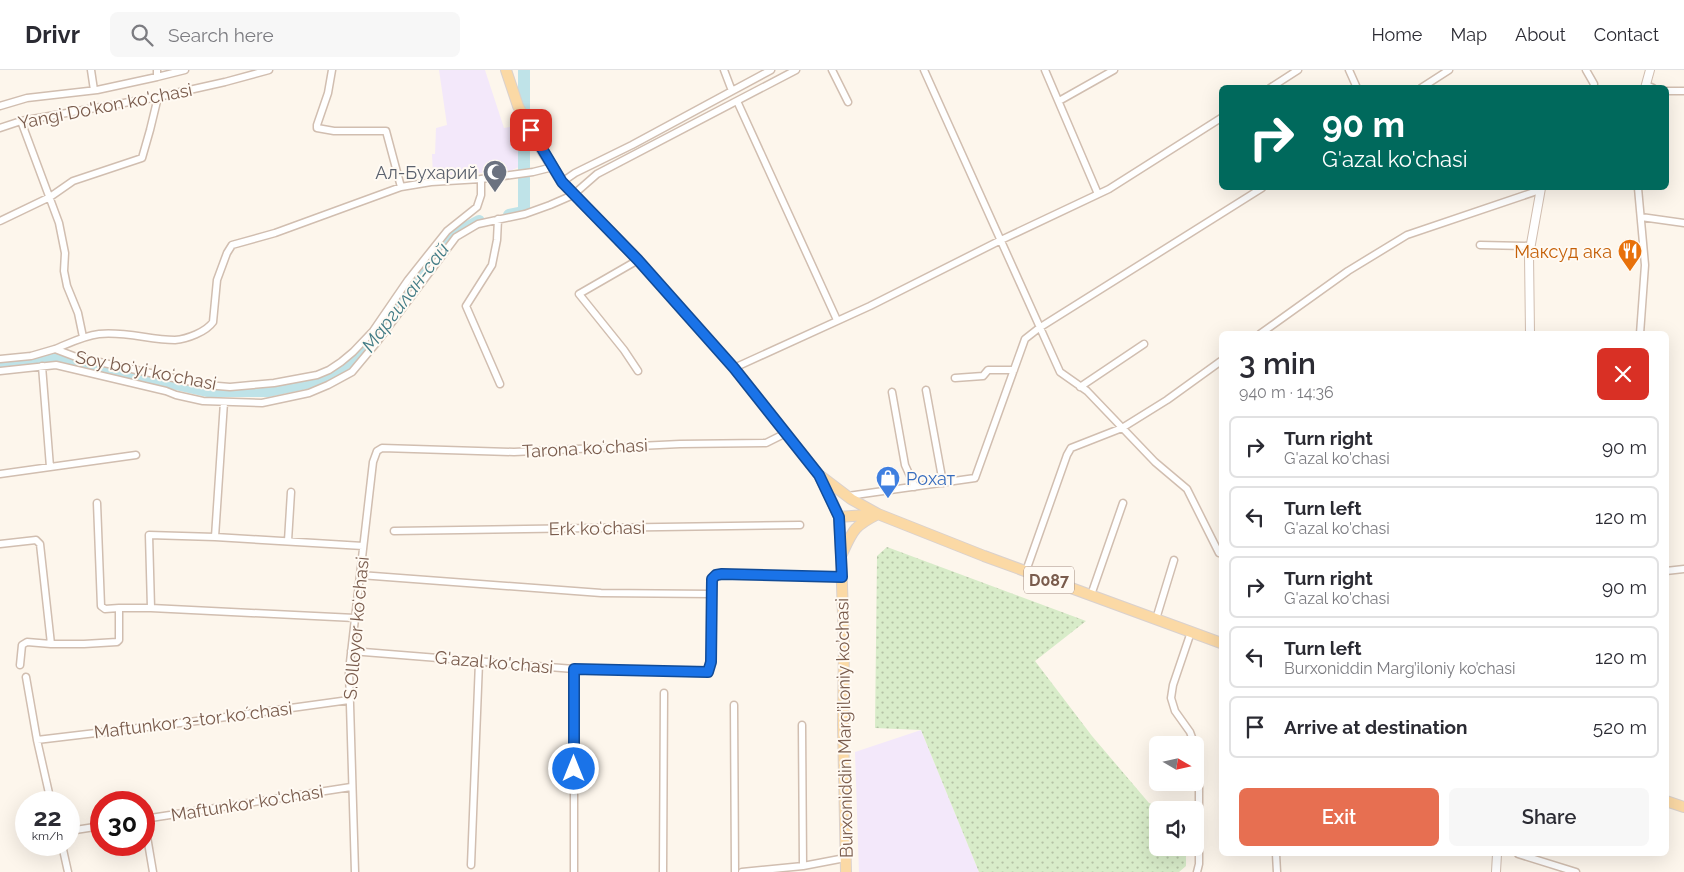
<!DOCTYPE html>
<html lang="en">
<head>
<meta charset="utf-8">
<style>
	:root { --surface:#fff; --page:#f7f7f7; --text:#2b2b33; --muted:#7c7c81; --line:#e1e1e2; --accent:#e76f51 }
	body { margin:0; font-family:Raleway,sans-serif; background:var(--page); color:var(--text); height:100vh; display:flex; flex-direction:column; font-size:19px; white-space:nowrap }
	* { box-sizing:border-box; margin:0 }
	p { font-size:16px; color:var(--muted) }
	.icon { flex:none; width:28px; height:28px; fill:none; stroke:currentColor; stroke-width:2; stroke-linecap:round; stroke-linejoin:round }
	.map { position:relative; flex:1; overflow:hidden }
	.sheet { position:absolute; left:1219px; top:261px; width:450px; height:525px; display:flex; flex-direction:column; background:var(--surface); border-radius:8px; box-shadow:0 5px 20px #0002 }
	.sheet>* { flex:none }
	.guide { position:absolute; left:1219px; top:15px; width:450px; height:105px; border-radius:8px; box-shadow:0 5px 20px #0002; background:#00695c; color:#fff; overflow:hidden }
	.needle { width:32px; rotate:99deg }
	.buttons { position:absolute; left:1149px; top:666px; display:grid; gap:10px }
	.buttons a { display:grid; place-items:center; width:55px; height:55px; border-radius:8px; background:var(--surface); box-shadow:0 5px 20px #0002; font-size:25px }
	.speed { position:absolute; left:15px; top:721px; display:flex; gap:10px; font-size:25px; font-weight:700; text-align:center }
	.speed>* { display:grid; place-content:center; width:65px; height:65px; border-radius:50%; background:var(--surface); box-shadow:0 5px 20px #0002; line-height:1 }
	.speed small { font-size:12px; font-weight:400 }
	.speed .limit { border:8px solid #d22; background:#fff; color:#111 }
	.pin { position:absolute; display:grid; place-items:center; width:42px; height:42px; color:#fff; margin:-21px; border-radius:10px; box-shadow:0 2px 8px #0006 }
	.me { position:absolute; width:55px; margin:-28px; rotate:0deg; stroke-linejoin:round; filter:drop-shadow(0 0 4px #0008) }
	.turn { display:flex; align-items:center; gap:18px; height:105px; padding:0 20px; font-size:22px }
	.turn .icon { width:65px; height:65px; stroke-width:2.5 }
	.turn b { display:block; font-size:35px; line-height:42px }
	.round { display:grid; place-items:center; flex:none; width:52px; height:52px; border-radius:8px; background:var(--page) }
	.headline { display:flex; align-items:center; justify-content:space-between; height:85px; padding:0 20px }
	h1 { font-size:30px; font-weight:600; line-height:38px }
	.cta { display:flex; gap:10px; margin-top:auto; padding:10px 20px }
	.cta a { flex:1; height:58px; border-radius:8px; background:var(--accent); color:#fff; font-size:20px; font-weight:600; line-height:58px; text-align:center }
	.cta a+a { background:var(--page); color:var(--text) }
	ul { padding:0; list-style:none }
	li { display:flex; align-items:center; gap:15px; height:62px; margin:0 10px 8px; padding:0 10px; border:2px solid var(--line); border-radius:8px }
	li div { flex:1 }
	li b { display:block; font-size:19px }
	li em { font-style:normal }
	header { display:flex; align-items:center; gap:30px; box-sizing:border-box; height:70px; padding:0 25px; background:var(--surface); border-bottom:1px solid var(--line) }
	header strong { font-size:24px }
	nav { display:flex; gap:28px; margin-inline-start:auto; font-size:18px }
	.search { width:350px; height:45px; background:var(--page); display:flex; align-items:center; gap:12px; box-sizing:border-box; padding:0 18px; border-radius:8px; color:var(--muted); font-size:19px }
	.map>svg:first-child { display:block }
	.education { fill:#f3e8fa }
	.park { fill:url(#park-dots) }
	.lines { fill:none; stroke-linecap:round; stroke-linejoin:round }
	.river { stroke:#bfe3e8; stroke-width:12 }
	.minor-casing { stroke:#d1beb0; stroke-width:9 }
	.tertiary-casing { stroke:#d1beb0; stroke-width:10 }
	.primary-casing { stroke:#dad1cd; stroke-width:12 }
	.minor { stroke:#fff; stroke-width:6 }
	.tertiary { stroke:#fff; stroke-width:8 }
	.primary { stroke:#fbd9a5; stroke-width:10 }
	.route-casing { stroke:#114b97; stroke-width:12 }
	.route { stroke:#1a73e8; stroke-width:9 }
	.labels { text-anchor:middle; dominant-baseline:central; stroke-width:4; stroke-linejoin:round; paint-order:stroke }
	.shield { fill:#fffaf3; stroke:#a28b7f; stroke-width:1 }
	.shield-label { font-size:16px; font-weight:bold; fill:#7a5c4d }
	.street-label { font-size:18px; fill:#7a5c4d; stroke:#fffaf3 }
	.worship-label { font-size:18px; fill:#5b616d; stroke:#fffaf3; text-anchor:end }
	.food-label { font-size:18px; fill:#c56008; stroke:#fffaf3; text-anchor:end }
	.shop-label { font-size:18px; fill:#366cbe; stroke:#fffaf3; text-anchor:start }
	.water-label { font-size:19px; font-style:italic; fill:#437c86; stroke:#fffaf3 }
</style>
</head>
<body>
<header>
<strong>Drivr</strong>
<div class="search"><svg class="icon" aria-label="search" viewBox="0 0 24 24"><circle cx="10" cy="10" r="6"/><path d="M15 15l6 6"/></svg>Search here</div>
<nav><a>Home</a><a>Map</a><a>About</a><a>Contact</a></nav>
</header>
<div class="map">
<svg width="1684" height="802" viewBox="0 0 1684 802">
	<defs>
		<pattern id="park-dots" width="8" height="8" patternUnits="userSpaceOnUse" patternTransform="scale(1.25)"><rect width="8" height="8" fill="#d8ecc9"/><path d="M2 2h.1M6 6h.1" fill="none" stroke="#b4c2a5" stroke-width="1.8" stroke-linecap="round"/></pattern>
	</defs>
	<rect width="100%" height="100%" fill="#fdf6ec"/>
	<path class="education" d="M439,0H485L504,58L515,56L528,93L510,101L433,106L432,84H435L436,58L447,55Z
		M921,660L979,802H859L855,682Z"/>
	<path class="park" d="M887,477L1086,551L1035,591L1092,666L1149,733L1183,740H1158V778H1186V796L1179,802H979L921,660L875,658L877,486Z"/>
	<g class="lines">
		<path class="river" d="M509,145L524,142V0
			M0,294L59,288L207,321H269L312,312L357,290L453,165L479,151"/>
		<defs>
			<path id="minor" d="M91,0L94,20
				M157,0V7L185,0
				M332,0L328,23L317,55V58L334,61H386L401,117
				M724,0L732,21L771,0
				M832,0L848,32
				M924,0L1060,302L1087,321L1155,392L1187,419L1219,483L1221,482
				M1045,0L1098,124
				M1349,0L1357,18
				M1586,0L1594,14L1593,18
				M1646,15L1653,18
				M1270,18L1298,0
				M1421,18L1449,0
				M1666,21H1684
				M737,31L837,250
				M1059,31L1114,0
				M0,36L27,28L97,20L157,7
				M21,51L59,153L65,183L64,201L67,216L78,243L83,267
				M0,58L21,51L158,27L225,12L269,0
				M562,112L575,103L632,75L732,21
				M1638,118L1645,195L1640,264
				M1641,147L1684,153
				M498,149L497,170L492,195L466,236L500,314
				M0,151L50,127L73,111L142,88L150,60L158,27
				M1480,175L1531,176
				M1260,264L1348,201L1407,165L1540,120
				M55,279C70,273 83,266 99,264C125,261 150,270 175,270C187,269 206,262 213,252L217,210L227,183L232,175L275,163L401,117L431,112L481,109
				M0,289L31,286L55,279L76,287L206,315L230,317L274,313L317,305L329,300L341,292L353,282L373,261L408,210L447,161L477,137L481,125V109L533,102L553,97
				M42,296L50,397
				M734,298L870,236L1001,170L1109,119L1221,48
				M0,301L56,295L166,321L176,325L203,331L262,333L309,323L328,315L352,302L377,272L456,167L478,154L525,144L550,135L573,125L597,104L796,0
				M638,301L624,280L579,224L638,190
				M955,308L983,306L988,300H1014
				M1080,317L1144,274
				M926,320L943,413
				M892,322L905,395L915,417
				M0,404L136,385
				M848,426L975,408L1025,269L1039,258L1262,118
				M97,433L101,536L105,539L119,538
				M394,461L800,455
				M215,467L224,332
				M288,471L291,422
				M0,474L36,470L40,474L51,574H84L117,572L119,570V538H151L149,465L215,467L363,476
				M1026,501L1067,385L1071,378L1122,358L1167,330L1221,291
				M1666,501L1684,499
				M360,505L601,523L712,524
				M1091,525L1123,433
				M151,538L355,548
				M1156,549L1174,490
				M1191,562L1173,615L1171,628L1175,641L1190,662L1197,681L1199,708V794L1197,802
				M351,581L574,599L702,603L708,602L710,598L712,509L716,505L722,504L842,507
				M20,595L22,575L27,572L51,574
				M26,607L37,670L51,732
				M734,635L735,802
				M802,655L803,796
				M37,670L197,651L349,630
				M144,749L351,717
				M144,749L153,802
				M69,761L101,756
				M62,775L68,802
				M1276,784L1277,802
				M1518,784L1576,802
				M471,795L479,592
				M355,802L349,601L373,392L377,381L382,378L514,382L680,374L766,373L786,363
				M574,802V599
				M663,802L664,623
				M742,802L803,796L845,788"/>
			<path id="tertiary" d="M1645,18L1650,0
				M1530,264L1529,185L1541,118
				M1496,802L1497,784"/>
			<path id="primary" d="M506,0L518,36L537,72L562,112L638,190L734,298L819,405L830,427L839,447L841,485L844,575L843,655L846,802
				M822,407L851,429L878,444C854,456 853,460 842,484
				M839,447L878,444L984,486L1221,573
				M1666,731L1684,737"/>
		</defs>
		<use href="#minor" class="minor-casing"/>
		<use href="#tertiary" class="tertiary-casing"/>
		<use href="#primary" class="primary-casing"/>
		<use href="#minor" class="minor"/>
		<use href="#tertiary" class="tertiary"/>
		<use href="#primary" class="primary"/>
	</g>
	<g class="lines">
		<defs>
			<path id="route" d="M531,60L562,112L638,190L734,298L819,405L839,447L842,507L722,504L716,505L712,509L711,592L708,602L574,599V699"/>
		</defs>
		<use href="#route" class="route-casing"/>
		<use href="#route" class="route"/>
	</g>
	<defs>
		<symbol id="mosque-pin" viewBox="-11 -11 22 30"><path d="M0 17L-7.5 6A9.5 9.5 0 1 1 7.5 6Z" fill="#6b7280" stroke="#fffaf3"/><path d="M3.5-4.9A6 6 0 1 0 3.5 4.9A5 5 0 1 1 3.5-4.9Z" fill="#fff"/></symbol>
		<symbol id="restaurant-pin" viewBox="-11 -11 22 30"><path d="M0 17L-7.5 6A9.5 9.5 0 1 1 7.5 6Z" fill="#e8710a" stroke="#fffaf3"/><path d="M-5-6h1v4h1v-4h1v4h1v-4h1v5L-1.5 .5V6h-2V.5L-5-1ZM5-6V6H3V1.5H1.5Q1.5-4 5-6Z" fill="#fff"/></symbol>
		<symbol id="shop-pin" viewBox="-11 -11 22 30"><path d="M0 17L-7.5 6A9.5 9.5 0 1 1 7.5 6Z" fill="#3f7fe0" stroke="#fffaf3"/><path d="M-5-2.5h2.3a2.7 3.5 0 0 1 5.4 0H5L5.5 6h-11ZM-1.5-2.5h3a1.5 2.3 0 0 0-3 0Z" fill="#fff"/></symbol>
	</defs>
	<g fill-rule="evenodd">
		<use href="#mosque-pin" x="481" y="88" width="28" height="38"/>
		<use href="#restaurant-pin" x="1616" y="167" width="28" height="38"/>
		<use href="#shop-pin" x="874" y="394" width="28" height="38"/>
	</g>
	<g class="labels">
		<rect class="shield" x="1024" y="496.5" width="50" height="27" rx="4"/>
		<g class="shield-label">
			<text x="1049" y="510">D087</text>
		</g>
		<g class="street-label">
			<text transform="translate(105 36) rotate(-11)">Yangi Do'kon ko'chasi</text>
			<text transform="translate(146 300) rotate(11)">Soy boʻyi koʻchasi</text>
			<text transform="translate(585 378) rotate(-3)">Tarona koʻchasi</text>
			<text transform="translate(597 458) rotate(-1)">Erk koʻchasi</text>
			<text transform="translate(356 558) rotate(-85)">S.Olloyor koʻchasi</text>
			<text transform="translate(494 592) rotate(5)">G'azal ko'chasi</text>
			<text transform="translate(193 650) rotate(-7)">Maftunkor 3-tor koʼchasi</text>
			<text transform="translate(844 658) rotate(-91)">Burxoniddin Marg’iloniy ko’chasi</text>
			<text transform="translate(247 733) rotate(-9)">Maftunkor ko'chasi</text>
		</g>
		<g class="worship-label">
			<text x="478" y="102">Ал-Бухарий</text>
		</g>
		<g class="food-label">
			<text x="1612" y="181">Максуд ака</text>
		</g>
		<g class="shop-label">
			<text x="906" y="408">Рохат</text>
		</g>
		<g class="water-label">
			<text transform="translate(405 227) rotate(-53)">Маргилан-сай</text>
		</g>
	</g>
</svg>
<div class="buttons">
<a><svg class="needle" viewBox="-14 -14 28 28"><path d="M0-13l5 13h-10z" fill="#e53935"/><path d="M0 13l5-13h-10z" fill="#7c7c81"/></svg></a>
<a><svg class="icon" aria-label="sound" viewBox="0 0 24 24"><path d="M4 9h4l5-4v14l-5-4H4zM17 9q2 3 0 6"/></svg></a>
</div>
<div class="speed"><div>22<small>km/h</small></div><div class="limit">30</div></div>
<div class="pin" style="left:531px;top:60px;background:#d93025"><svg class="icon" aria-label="arrive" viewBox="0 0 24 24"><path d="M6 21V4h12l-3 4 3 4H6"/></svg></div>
<svg class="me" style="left:574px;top:699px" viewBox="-20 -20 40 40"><circle r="17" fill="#1a73e8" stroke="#fff" stroke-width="3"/><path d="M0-11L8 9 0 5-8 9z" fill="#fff"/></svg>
<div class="guide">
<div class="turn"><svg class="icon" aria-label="right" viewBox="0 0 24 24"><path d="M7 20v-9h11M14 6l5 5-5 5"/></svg><div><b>90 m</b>G'azal ko'chasi</div></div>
</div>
<section class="sheet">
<div class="headline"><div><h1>3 min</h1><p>940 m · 14:36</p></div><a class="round" style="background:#d93025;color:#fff"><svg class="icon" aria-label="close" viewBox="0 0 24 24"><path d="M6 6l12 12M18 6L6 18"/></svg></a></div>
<ul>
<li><svg class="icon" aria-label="right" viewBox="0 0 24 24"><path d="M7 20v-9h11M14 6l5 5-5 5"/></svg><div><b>Turn right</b><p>G'azal ko'chasi</p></div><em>90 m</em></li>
<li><svg class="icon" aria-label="left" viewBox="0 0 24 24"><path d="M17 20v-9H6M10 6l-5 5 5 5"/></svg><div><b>Turn left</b><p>G'azal ko'chasi</p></div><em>120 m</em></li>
<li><svg class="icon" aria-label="right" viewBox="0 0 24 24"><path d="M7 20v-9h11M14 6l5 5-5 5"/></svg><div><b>Turn right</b><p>G'azal ko'chasi</p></div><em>90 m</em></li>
<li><svg class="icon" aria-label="left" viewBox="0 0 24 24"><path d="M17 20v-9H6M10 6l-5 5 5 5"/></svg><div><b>Turn left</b><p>Burxoniddin Marg’iloniy ko’chasi</p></div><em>120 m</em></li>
<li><svg class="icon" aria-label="arrive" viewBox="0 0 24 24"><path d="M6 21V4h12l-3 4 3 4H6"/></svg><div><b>Arrive at destination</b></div><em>520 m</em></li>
</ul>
<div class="cta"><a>Exit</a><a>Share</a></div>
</section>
</div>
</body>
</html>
